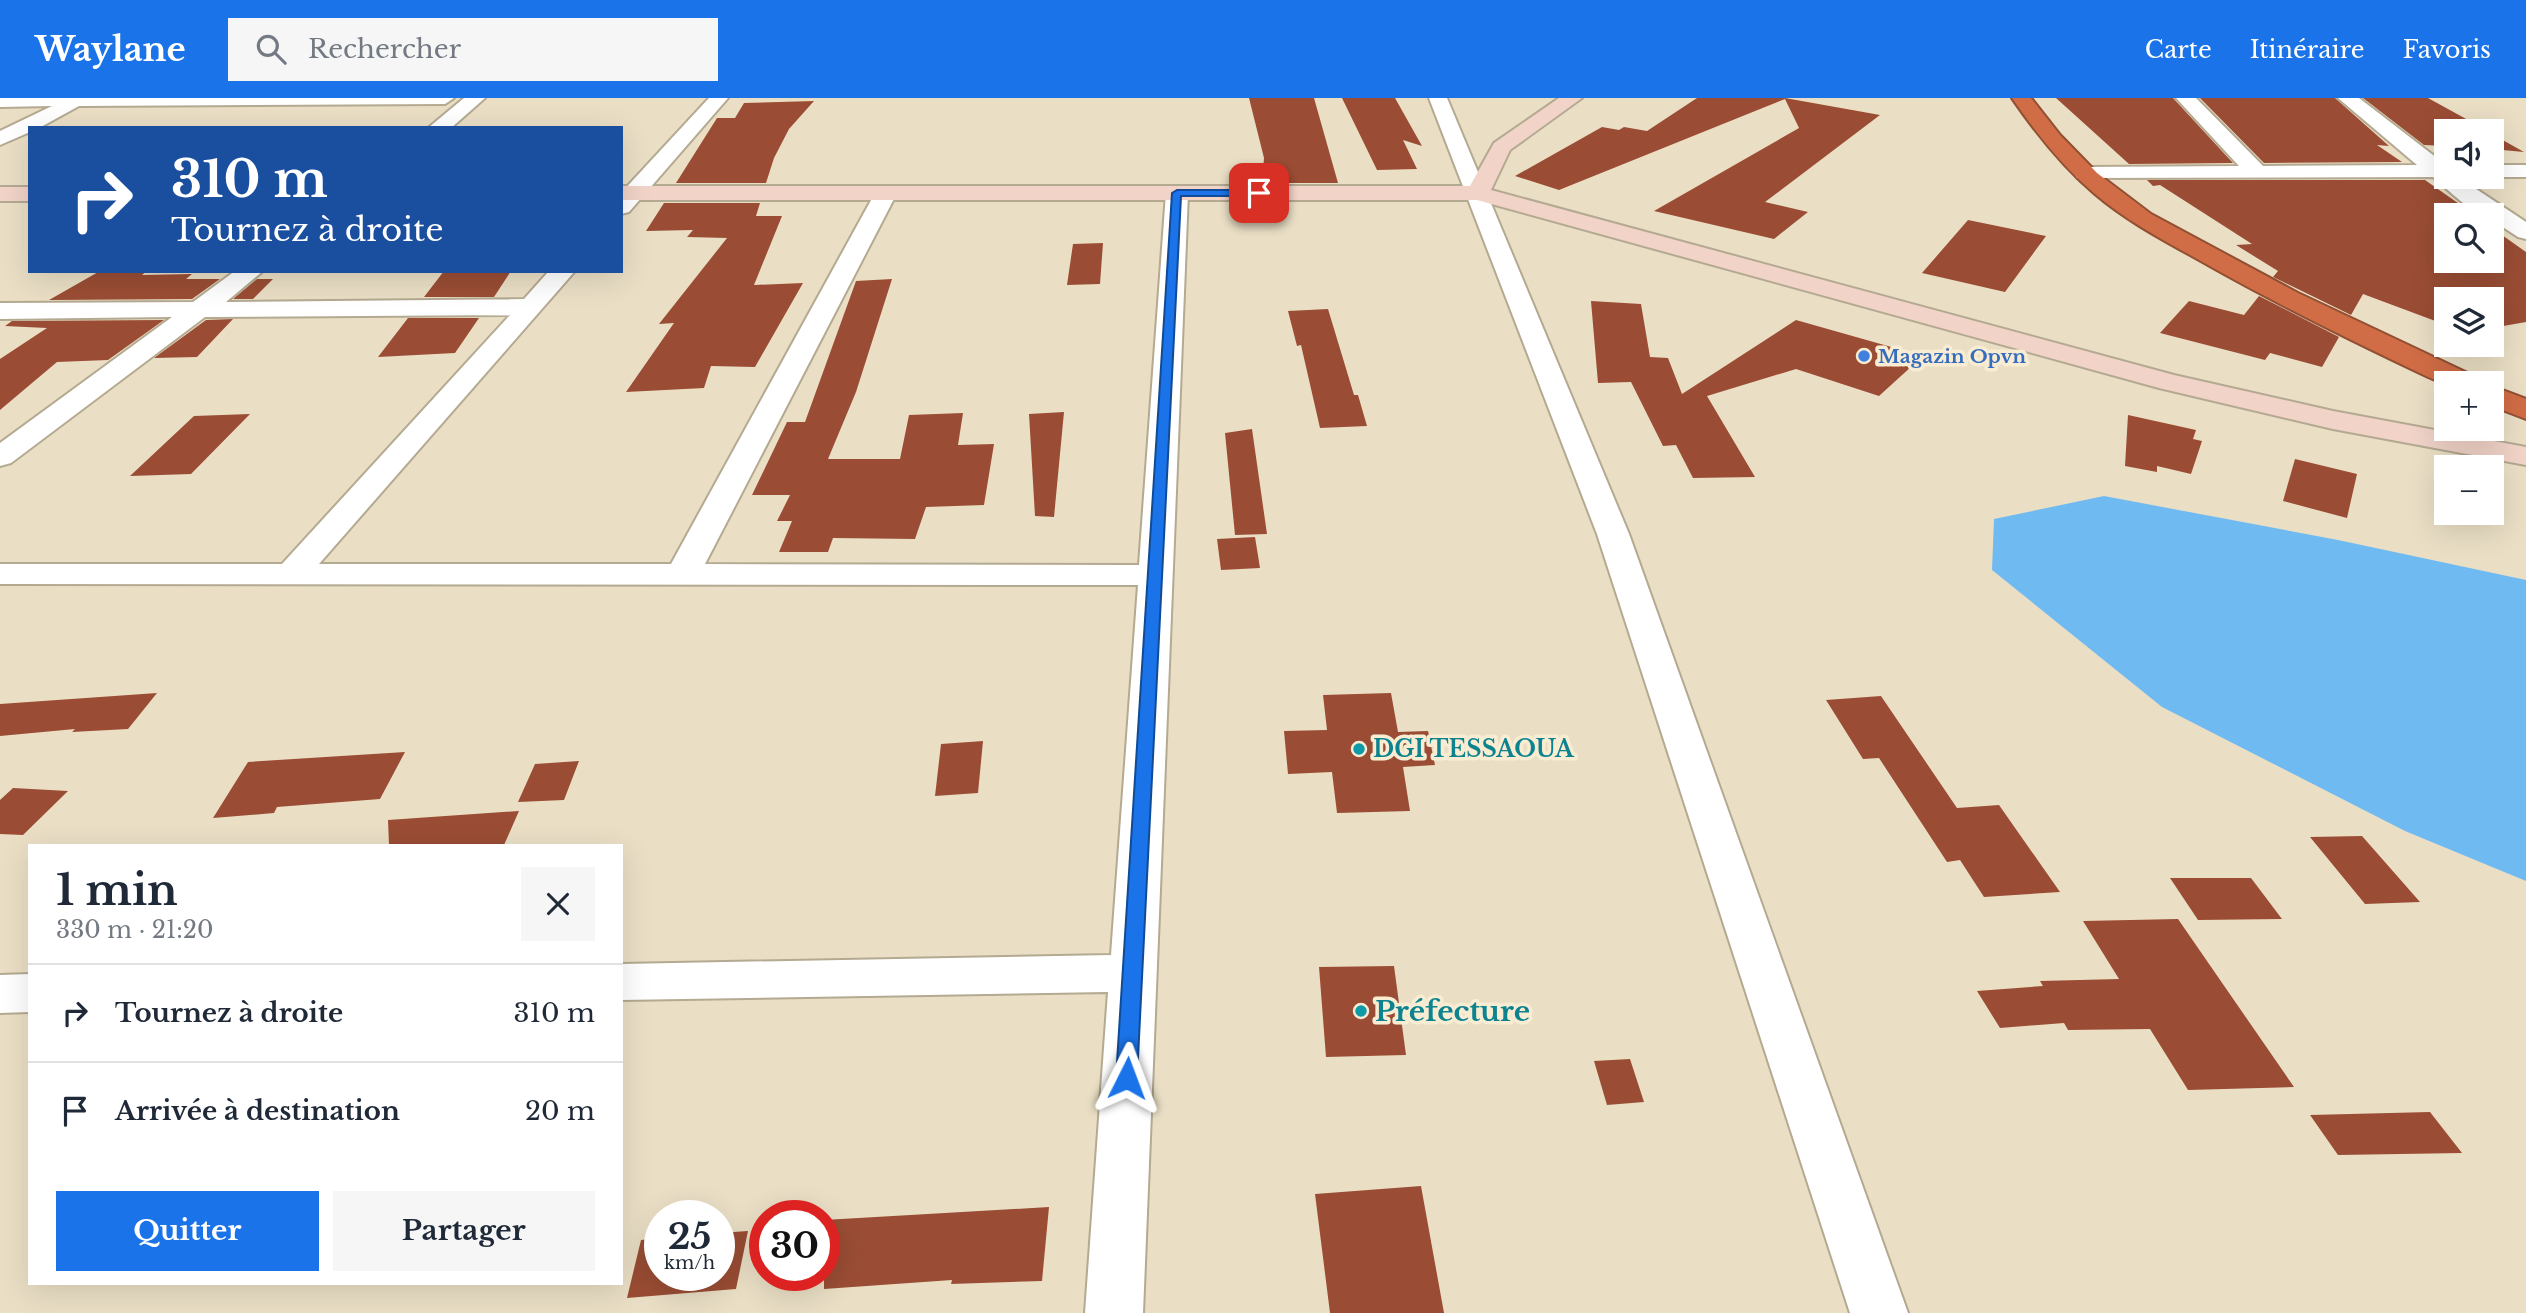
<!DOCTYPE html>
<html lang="fr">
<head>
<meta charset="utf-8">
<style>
	:root { --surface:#fff; --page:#f6f6f7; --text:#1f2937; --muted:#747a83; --line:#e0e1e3; --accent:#1a73e8 }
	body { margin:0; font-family:"Libre Baskerville",serif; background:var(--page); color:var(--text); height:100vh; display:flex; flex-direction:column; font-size:26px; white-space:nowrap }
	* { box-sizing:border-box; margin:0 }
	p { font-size:23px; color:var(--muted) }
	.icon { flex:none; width:38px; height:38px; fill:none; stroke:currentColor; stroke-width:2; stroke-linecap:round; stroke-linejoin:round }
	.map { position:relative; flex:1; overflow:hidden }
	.drawer { position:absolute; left:28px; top:746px; width:595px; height:441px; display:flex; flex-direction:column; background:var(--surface); border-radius:0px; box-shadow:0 7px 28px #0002 }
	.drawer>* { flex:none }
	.guide { position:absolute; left:28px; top:28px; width:595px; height:147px; border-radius:0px; box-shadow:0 7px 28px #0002; background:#1a4fa0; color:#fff; overflow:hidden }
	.tools { position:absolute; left:2434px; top:21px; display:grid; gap:14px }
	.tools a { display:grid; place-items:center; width:70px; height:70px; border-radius:0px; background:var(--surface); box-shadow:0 7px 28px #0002; font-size:35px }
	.speed { position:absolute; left:644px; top:1102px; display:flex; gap:14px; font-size:35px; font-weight:700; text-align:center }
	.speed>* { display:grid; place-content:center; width:91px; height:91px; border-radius:50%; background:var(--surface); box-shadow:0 7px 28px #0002; line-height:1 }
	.speed small { font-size:18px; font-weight:400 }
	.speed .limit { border:10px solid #d22; background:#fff; color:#111 }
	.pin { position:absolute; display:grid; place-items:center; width:60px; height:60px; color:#fff; margin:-30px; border-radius:14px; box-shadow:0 4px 10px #0006 }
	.me { position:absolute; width:77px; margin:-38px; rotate:3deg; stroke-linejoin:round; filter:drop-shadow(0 0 5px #0008) }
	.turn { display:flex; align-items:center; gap:24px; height:147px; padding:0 28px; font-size:32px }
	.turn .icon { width:91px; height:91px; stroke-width:2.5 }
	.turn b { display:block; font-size:49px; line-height:60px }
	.round { display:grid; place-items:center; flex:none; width:74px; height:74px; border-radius:0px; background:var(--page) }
	.head { display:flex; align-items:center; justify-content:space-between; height:119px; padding:0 28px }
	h1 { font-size:42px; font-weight:700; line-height:52px }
	.button { display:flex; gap:14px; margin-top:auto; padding:14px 28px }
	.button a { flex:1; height:80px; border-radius:0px; background:var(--accent); color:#fff; font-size:28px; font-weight:700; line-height:80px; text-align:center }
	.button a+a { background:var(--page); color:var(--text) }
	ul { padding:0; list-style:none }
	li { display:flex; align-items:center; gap:21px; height:98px; padding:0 28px; border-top:2px solid var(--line) }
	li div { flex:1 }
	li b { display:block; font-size:26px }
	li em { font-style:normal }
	header { display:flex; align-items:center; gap:42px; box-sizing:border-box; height:98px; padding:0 35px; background:var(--accent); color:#fff }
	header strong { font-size:33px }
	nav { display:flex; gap:38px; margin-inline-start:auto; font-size:24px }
	.search { width:490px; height:63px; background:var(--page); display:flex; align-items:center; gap:18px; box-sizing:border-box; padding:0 24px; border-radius:0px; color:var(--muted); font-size:26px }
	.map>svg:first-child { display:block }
	.water { fill:#70baf2 }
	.building { fill:#9a4d34 }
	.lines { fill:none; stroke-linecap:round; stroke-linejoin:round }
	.street-casing { stroke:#b4a991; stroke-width:4 }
	.secondary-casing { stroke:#b4a991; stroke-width:4 }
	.highway-casing { stroke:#925033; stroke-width:4 }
	.street { fill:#fff; fill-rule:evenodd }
	.secondary { fill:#f1d3c8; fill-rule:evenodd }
	.highway { fill:#d16d46; fill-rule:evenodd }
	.route { fill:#1a73e8; stroke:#114b97; stroke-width:2 }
	.shop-dot { fill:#3f7fe0; stroke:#f8ecd2; stroke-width:2.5 }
	.culture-dot { fill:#0f9aa8; stroke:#f8ecd2; stroke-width:2.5 }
	.labels { text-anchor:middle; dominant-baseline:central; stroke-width:7; stroke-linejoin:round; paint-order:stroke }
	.far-shop-label { font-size:19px; font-weight:bold; fill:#366cbe; stroke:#f8ecd2; text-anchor:start }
	.culture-label { font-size:23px; font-weight:bold; fill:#0d838f; stroke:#f8ecd2; text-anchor:start }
	.near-culture-label { font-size:28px; font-weight:bold; fill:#0d838f; stroke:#f8ecd2; text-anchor:start }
</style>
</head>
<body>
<header>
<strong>Waylane</strong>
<div class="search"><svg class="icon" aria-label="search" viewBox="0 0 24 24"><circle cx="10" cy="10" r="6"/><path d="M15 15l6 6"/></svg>Rechercher</div>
<nav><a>Carte</a><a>Itinéraire</a><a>Favoris</a></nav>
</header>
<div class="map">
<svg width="2526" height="1215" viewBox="0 0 2526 1215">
	<rect width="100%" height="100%" fill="#eadfc5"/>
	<path class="water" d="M2104,398L2338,442L2526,482V783L2405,733L2162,609L1992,472L1994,421Z"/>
	<path class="building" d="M1249,0H1314L1338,85H1262L1264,60Z
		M1342,0H1395L1422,48L1403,42L1417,71L1377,72Z
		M1697,0H1785L1880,17L1765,104L1808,114L1774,141L1654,113L1799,30L1785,1L1559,92L1515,78L1602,29L1619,32L1624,29L1647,33Z
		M2056,0H2173L2233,65L2129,66Z
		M2200,0H2335L2389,48L2377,47L2402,64L2264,65Z
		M2363,0H2428L2488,33H2446V48L2424,47Z
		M814,3L789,31L774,60L766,85H676L717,20H735L744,5Z
		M2492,36L2524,54L2492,51Z
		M2147,82H2425L2475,117H2446V163H2492V130L2526,154V224L2492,230V201H2446V227L2363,196L2351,217L2273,179L2278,173L2236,147L2252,146L2160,87L2153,88Z
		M664,105H760L756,118H782L754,187L803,185L755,269L711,268L704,290L626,294L674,225L659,226L727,140L687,139L693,132L646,133Z
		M1968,122L2046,138L2005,194L1922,175Z
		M1103,145L1100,186L1067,187L1073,146Z
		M100,173H147L142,177L192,176L186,181H220L192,201L49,202Z
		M444,173H511L494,199H424Z
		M257,181H273L253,201H233Z
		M892,181L856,294L828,361H900L909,317L963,315L958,347L994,346L984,407L926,409L915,441L833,440L828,454H779L792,423H777L790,397H752L787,324H805L856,183Z
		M2259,198L2339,239L2322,269L2270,255L2265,262L2160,235L2189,203L2244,217Z
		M1591,203L1641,206L1650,259L1668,260L1682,296L1796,222L1923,258L1879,298L1796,271L1707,298L1755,379L1693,380L1676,347L1663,348L1631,284L1598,285Z
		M1328,211L1354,297H1358L1367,328L1320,330L1301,247L1297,248L1288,213Z
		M408,220H479L455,255L378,259Z
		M233,221L197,259L154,260L206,222Z
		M164,222L108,262L57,264L0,312V261L47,230L5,228L12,223Z
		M1064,314L1054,419L1035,418L1029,316Z
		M250,316L191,376L130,378L194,318Z
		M2128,317L2196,332L2193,341L2202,343L2191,376L2157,368V374L2125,368Z
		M1252,331L1267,436L1235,437L1225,335Z
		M2295,361L2357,376L2347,420L2283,403Z
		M1255,439L1260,470L1221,472L1217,441Z
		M157,595L128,631L72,634L75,631L0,638V606Z
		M1391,595L1398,634L1428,633L1435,667L1403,669L1410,713L1337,715L1332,674L1288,676L1284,633L1327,632L1323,597Z
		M1881,598L1957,710L1999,707L2060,794L1984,799L1960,762L1947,764L1879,660L1863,661L1826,602Z
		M983,643L978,695L935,698L941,646Z
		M405,654L380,701L277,709L274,715L213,720L248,664Z
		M579,663L564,702L518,704L535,666Z
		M13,690L68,693L23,737L0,736V702Z
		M519,713L504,747H389L388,722Z
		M2362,738L2420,804L2365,806L2310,739Z
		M2170,780H2251L2282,821L2198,822Z
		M2178,821L2294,989L2188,992L2150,931L2068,932L2064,925L2000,930L1977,893L2043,888L2040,883L2119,881L2083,823Z
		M1394,868L1406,957L1326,959L1319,869Z
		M1630,961L1644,1004L1607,1007L1594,963Z
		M2430,1014L2462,1055L2338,1057L2310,1017Z
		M1421,1088L1444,1215H1330L1315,1096Z
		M1049,1109L1042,1183L951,1186L952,1182L824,1191V1122Z
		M748,1133L736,1191L627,1200L641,1142L660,1140V1178H719V1135Z"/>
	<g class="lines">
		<defs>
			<path id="street" d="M0,0H454L445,6L79,8L39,30H30V34L0,47V33L52,8L0,9Z
				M464,0H485L451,30H428Z
				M709,0H728L629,114L621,116V95Z
				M1429,0H1447L1629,436L1908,1215H1850L1597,436Z
				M2176,0H2196L2263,68L2417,67L2338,0H2359L2446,67V79H2458L2526,124V141L2518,139L2492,122V117C2471,117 2449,92 2433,79L2077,80L2074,75L2077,70L2085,69L2239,68Z
				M2492,67H2526V79H2489H2492Z
				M886,88L894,90L897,95L705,466L1139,467L1166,95L1169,90H1185L1188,95L1143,1215H1085L1108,894L621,902V866L1111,857L1138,487L0,486V466H282L510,217L205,219L11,365L0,368V345L172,219L0,221V205L193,204L235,173H263L226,204L524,201L549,173H575L319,466H671L875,95L878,90Z
				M30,876V914L0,915V877Z"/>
			<path id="secondary" d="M1559,0H1582L1510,52L1491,92L2174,277L2333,313L2526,349V367L2333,331L2159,290L1477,102H621V88H1470L1494,45Z
				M0,89H30V103H0Z"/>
			<path id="highway" d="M2012,0H2031L2060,37L2097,75L2151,116L2298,195L2476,279L2480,285L2446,287L2426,278C2352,243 2279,207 2208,167C2169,145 2129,125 2095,96C2063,69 2036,35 2012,0Z
				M2492,288L2526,301V321L2492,308Z"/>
		</defs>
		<use href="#street" class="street-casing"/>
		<use href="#secondary" class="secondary-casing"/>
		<use href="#highway" class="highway-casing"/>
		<use href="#street" class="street"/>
		<use href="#secondary" class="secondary"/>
		<use href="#highway" class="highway"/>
	</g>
	<path class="route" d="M1177,92H1259L1263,95L1259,98H1181L1137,980L1134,986L1127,988L1119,986L1116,980L1172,95Z"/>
	<circle class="shop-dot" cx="1864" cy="258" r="7"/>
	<g class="culture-dot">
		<circle cx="1359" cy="651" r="7"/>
		<circle cx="1361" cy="913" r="7"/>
	</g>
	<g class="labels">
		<g class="far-shop-label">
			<text x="1878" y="258">Magazin Opvn</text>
		</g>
		<g class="culture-label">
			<text x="1373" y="651">DGI TESSAOUA</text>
		</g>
		<g class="near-culture-label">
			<text x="1375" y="913">Préfecture</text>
		</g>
	</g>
</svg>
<div class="tools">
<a><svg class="icon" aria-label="sound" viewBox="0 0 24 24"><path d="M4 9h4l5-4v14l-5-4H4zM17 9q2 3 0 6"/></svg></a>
<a><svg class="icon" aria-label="search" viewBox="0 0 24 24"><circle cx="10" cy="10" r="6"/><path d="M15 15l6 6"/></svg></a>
<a><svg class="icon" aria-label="layers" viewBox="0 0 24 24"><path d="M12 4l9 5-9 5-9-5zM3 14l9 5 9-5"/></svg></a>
<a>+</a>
<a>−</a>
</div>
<div class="speed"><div>25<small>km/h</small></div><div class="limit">30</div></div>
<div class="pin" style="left:1259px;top:95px;background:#d93025"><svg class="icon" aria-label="arrive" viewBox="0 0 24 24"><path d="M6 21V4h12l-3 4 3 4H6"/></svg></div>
<svg class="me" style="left:1127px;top:980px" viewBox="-20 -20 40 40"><path d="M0-17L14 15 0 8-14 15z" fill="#1a73e8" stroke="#fff" stroke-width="4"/></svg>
<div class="guide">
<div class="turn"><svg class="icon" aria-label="right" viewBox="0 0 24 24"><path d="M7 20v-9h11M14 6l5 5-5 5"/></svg><div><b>310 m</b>Tournez à droite</div></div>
</div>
<section class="drawer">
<div class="head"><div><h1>1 min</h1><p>330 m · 21:20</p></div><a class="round"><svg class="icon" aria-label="close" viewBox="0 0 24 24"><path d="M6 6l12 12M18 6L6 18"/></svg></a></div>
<ul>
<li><svg class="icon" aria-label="right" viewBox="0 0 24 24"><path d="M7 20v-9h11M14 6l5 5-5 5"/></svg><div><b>Tournez à droite</b></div><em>310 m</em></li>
<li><svg class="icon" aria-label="arrive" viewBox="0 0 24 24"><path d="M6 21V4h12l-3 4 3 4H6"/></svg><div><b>Arrivée à destination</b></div><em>20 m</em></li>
</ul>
<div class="button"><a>Quitter</a><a>Partager</a></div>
</section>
</div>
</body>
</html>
